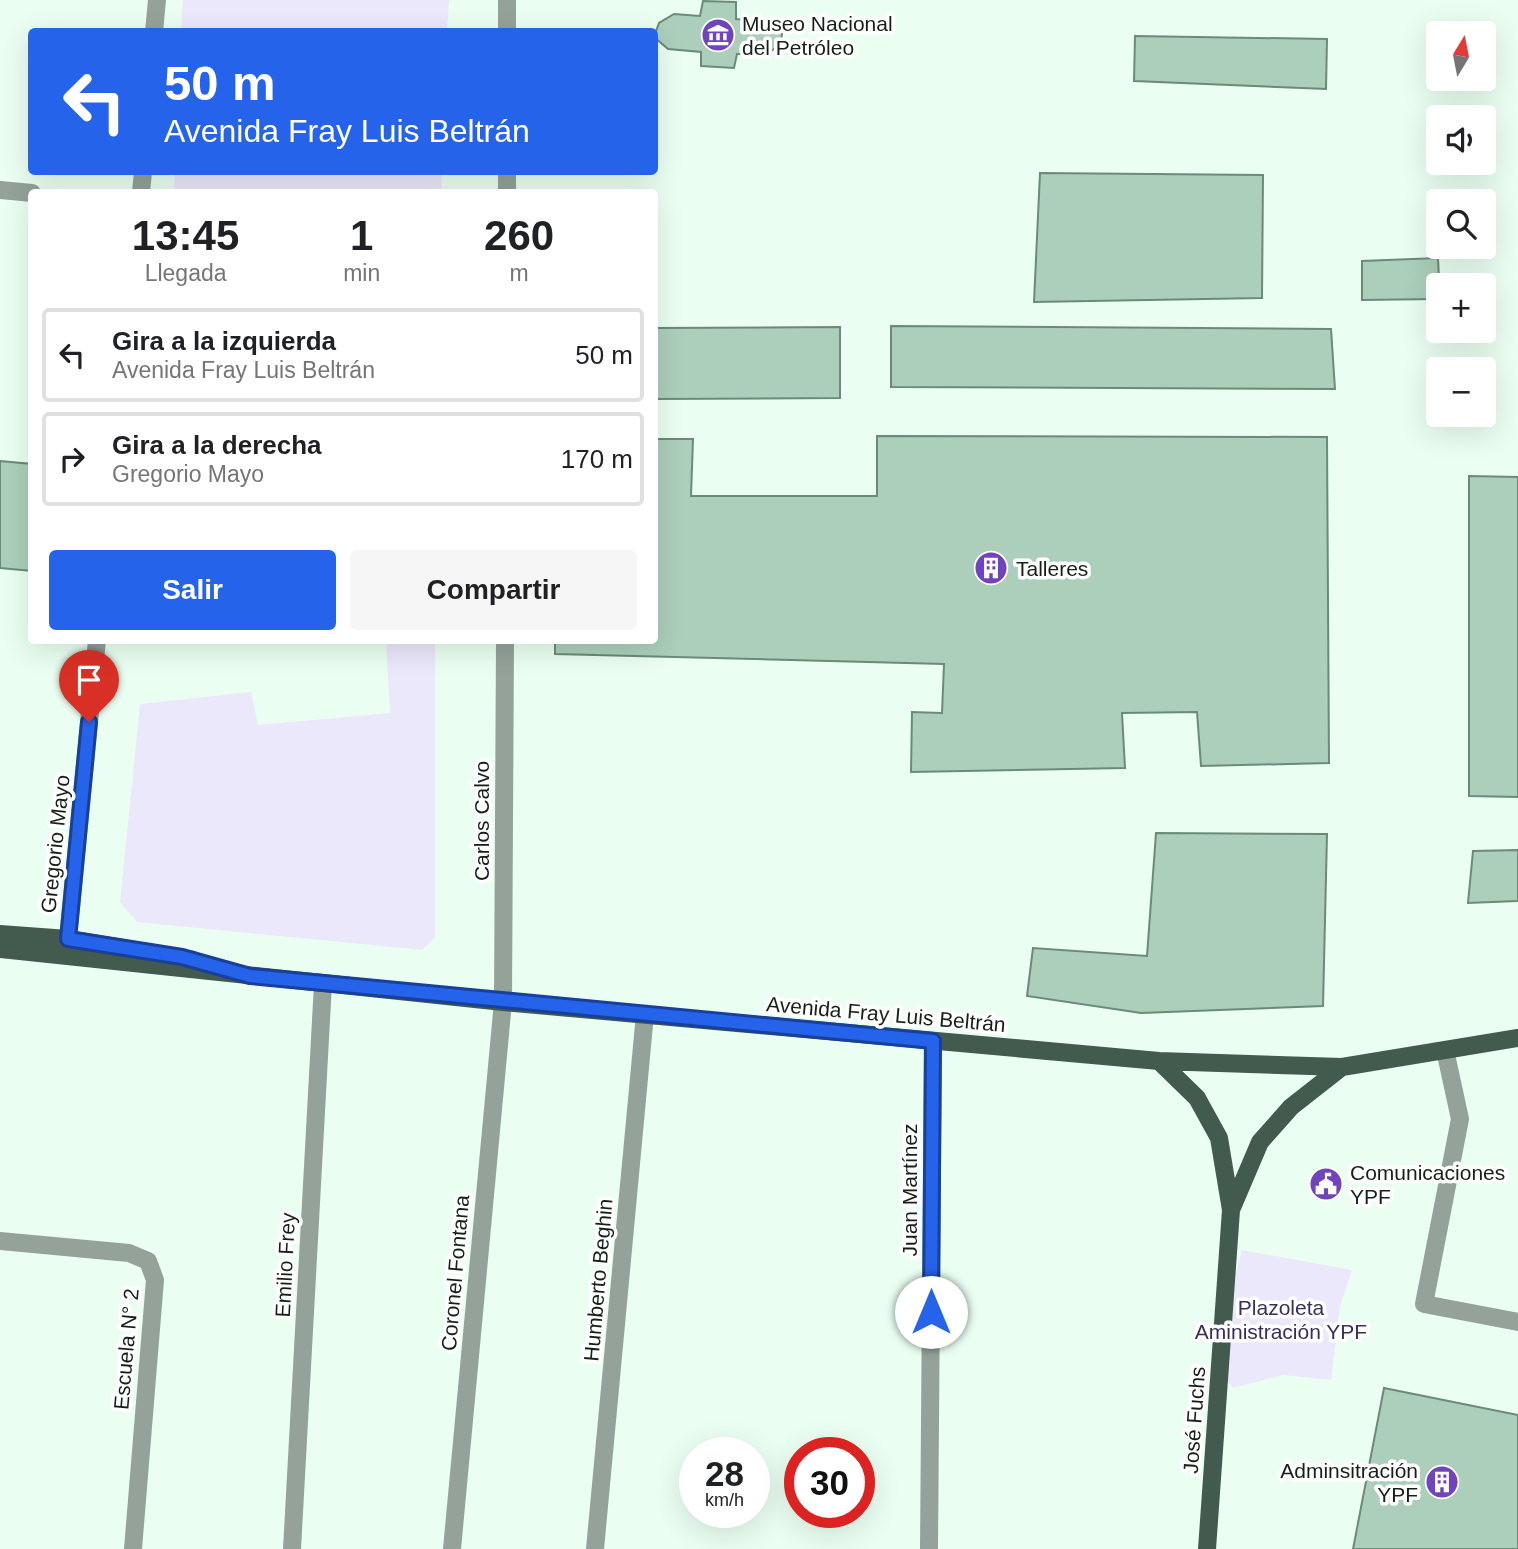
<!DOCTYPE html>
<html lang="es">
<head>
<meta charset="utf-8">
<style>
	:root { --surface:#fff; --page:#f6f6f6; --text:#202124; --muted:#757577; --line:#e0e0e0; --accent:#2563eb }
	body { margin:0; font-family:Arial,sans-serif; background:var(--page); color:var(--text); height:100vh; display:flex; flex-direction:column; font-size:26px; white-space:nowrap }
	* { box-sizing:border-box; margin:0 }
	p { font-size:23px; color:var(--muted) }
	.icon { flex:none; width:38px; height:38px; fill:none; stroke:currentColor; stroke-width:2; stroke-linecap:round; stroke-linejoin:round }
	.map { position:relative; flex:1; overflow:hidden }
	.sheet { position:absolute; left:28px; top:189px; width:630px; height:455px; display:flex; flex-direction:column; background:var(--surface); border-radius:7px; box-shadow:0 7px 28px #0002 }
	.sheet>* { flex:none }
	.top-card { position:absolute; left:28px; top:28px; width:630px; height:147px; border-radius:7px; box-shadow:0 7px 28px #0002; background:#2563eb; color:#fff; overflow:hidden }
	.needle { width:46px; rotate:10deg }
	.controls { position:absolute; left:1426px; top:21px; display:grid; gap:14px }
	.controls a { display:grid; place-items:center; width:70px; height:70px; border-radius:7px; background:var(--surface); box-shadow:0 7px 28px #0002; font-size:35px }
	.speed { position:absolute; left:679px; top:1437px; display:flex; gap:14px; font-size:35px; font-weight:700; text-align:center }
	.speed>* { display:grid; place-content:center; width:91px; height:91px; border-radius:50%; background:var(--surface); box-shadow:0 7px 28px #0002; line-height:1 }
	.speed small { font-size:18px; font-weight:400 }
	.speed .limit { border:10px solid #d22; background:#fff; color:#111 }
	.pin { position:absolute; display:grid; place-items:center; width:60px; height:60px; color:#fff; margin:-72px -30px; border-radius:50% 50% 50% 0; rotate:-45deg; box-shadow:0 0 7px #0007 }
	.pin .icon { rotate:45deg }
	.me { position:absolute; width:77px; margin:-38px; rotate:0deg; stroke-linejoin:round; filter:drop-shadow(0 0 5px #0008) }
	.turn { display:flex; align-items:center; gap:24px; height:147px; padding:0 21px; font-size:32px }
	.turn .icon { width:91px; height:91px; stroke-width:2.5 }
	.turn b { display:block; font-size:49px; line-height:60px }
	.eta { display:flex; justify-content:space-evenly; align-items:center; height:119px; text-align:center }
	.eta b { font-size:42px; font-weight:800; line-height:49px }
	.cta { display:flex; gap:14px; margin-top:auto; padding:14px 21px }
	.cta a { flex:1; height:80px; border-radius:7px; background:var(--accent); color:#fff; font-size:28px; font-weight:800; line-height:80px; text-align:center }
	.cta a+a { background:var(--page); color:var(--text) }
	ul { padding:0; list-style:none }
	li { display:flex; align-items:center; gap:21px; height:94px; margin:0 14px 10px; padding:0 7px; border:4px solid var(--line); border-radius:7px }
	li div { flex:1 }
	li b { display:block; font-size:26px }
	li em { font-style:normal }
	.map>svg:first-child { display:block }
	.green { fill:#ece8fb }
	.building { fill:#abcfbb; stroke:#6b8a79; stroke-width:2 }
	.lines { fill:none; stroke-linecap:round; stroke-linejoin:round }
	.minor { stroke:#94a29a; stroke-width:18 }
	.major { stroke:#425b4e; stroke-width:18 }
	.route-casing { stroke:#184099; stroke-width:18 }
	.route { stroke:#2563eb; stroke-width:12 }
	.labels { text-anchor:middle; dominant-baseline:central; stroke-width:7; stroke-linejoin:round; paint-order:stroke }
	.poi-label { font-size:21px; fill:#142019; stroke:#fff; text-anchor:start }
	.street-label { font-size:21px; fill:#142019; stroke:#fff }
	.park-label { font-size:21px; fill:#3b2e5b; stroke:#fff }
</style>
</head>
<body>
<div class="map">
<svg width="1518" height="1549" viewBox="0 0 1518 1549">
	<rect width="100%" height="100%" fill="#eafff2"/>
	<path class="green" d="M183,0H449L447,31H181Z
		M175,172H442L441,192H174Z
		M386,641H435V937L422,950L137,922L120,902L140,704L251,692L258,725L390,713Z
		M1242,1250L1352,1270L1340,1306L1331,1380L1283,1375L1233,1388L1211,1363Z"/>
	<path class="building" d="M703,1L736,2V19L770,21L782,33L781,44L767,54H737L734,68L701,66V52L668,49L654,37L659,23L674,14L700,16Z
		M1135,36L1327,39L1326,89L1134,81Z
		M1040,173L1263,175L1262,298L1034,302Z
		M1438,258L1439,279L1457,278V285H1438V299L1362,300V261Z
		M891,326L1331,329L1335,389L891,387Z
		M840,327V398L654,399V328Z
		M877,436L1327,437L1329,763L1201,766L1197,712L1122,713L1125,768L911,772L912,712L942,713L944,664L555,654V640H654V439H693L691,496H877Z
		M0,461L32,464V571L0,568Z
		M1469,476L1518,477V797L1469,796Z
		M1156,833L1327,834L1323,1006L1141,1013L1027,996L1033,948L1147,956Z
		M1518,850V901L1468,903L1473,851Z
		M1384,1388L1518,1415V1549H1353Z"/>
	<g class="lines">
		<path class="minor" d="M507,0V32
			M154,32L157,0
			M0,190L32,193
			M141,192L143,172
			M507,192V172
			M71,953L68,939L97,640
			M1445,1050L1460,1119L1424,1304L1518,1322
			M0,1241L129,1253L148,1261L155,1280L133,1549
			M292,1549L323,984
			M452,1549L503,1002L505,640
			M595,1549L645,1014
			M929,1549L933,1041"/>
		<path class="major" d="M0,934L68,939L193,960
			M0,949L503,1002L1159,1061L1342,1067L1518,1038
			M1159,1061L1197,1098L1219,1138L1231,1210L1207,1549
			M1231,1210L1260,1142L1291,1107L1342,1067"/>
	</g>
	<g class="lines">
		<defs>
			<path id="route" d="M89,722L68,939L182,957L250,976L933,1041L931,1312"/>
		</defs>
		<use href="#route" class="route-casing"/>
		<use href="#route" class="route"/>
	</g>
	<defs>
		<symbol id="museum-disc" viewBox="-11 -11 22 22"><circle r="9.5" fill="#7044bd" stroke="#fff"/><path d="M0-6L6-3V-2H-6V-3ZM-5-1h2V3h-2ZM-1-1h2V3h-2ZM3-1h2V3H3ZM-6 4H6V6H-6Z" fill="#fff"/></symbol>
		<symbol id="building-disc" viewBox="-11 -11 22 22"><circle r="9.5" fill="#7044bd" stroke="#fff"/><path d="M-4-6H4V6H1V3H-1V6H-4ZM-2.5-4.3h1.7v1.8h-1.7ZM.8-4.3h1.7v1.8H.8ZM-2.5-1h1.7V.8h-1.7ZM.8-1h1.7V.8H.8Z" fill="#fff"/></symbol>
		<symbol id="civic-disc" viewBox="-11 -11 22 22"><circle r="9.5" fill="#7044bd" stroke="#fff"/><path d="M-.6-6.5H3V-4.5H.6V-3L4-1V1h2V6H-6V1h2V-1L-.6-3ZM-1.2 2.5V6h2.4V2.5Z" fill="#fff"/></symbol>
	</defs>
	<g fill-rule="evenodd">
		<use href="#museum-disc" x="699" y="16" width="38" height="38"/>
		<use href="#building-disc" x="972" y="549" width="38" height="38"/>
		<use href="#civic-disc" x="1307" y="1165" width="38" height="38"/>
		<use href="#building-disc" x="1423" y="1463" width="38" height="38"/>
	</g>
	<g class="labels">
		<g class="poi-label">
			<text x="742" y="23">Museo Nacional<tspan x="742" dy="24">del Petróleo</tspan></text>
			<text x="1016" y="568">Talleres</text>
			<text x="1350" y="1172">Comunicaciones<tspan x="1350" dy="24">YPF</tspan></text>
			<text x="1418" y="1470" text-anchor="end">Adminsitración<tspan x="1418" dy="24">YPF</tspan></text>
		</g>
		<g class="street-label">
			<text transform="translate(481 821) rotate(-90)">Carlos Calvo</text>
			<text transform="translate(55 844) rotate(-84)">Gregorio Mayo</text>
			<text transform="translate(886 1014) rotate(5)">Avenida Fray Luis Beltrán</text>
			<text transform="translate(909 1190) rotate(-90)">Juan Martínez</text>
			<text transform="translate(285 1265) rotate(-87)">Emilio Frey</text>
			<text transform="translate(455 1273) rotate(-85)">Coronel Fontana</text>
			<text transform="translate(598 1280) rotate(-85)">Humberto Beghin</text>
			<text transform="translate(126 1349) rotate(-85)">Escuela N° 2</text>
			<text transform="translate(1194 1420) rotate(-86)">José Fuchs</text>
		</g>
		<g class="park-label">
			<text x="1281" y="1307">Plazoleta<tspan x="1281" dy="24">Aministración YPF</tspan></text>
		</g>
	</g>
</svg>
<div class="controls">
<a><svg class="needle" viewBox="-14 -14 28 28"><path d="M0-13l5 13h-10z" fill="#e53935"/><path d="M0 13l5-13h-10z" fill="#757577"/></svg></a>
<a><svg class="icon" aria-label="sound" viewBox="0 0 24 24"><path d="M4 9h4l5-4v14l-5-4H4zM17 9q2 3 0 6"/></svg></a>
<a><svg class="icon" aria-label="search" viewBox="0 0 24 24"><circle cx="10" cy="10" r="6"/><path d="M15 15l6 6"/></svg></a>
<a>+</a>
<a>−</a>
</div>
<div class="speed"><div>28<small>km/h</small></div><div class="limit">30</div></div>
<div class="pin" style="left:89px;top:722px;background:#d93025"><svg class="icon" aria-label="arrive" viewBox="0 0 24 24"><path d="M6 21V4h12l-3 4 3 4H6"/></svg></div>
<svg class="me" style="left:931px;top:1312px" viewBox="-20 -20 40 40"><circle r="19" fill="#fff"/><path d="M0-13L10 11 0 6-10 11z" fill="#2563eb"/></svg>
<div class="top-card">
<div class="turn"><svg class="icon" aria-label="left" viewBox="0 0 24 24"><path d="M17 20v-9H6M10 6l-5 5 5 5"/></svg><div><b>50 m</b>Avenida Fray Luis Beltrán</div></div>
</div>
<section class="sheet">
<div class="eta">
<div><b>13:45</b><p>Llegada</p></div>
<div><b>1</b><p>min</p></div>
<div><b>260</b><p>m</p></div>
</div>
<ul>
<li><svg class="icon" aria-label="left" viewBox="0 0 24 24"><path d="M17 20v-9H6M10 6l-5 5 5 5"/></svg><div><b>Gira a la izquierda</b><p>Avenida Fray Luis Beltrán</p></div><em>50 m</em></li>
<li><svg class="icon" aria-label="right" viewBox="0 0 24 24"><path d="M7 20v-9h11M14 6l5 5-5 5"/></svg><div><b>Gira a la derecha</b><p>Gregorio Mayo</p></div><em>170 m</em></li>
</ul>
<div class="cta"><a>Salir</a><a>Compartir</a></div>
</section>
</div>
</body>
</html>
